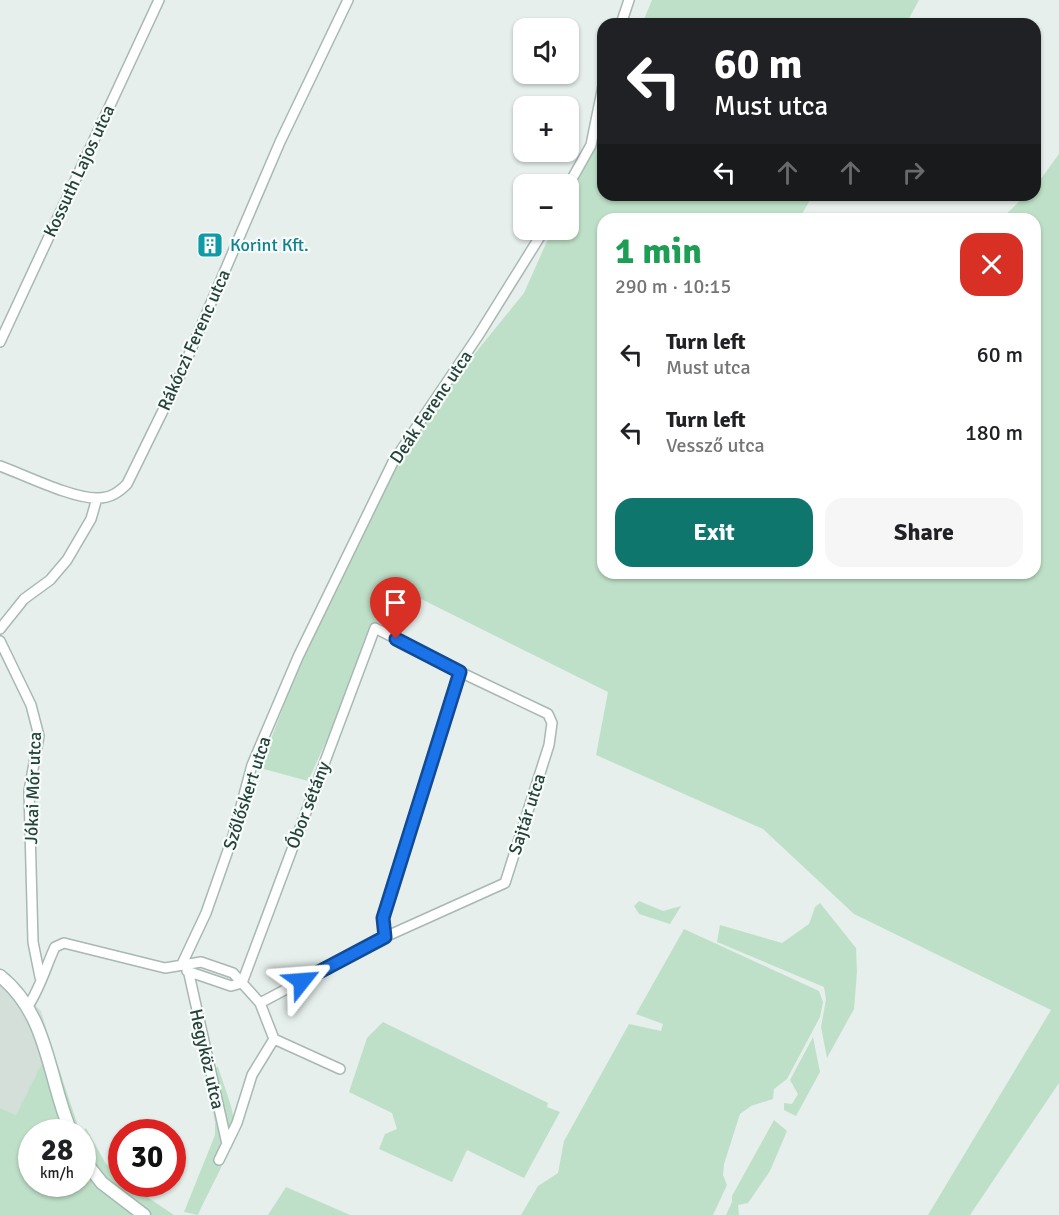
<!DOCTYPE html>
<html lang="en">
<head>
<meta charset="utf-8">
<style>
	:root { --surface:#fff; --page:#f6f6f6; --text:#202124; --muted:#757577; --accent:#0f766e }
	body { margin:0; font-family:Signika,sans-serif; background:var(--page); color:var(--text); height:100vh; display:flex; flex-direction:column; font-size:22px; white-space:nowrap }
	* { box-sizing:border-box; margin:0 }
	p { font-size:20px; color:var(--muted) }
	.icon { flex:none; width:33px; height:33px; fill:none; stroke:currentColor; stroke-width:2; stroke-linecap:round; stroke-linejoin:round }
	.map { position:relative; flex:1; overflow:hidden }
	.panel { position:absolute; left:597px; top:213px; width:444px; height:366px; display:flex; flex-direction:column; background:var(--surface); border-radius:18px; box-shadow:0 2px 4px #0004 }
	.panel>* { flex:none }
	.hud { position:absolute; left:597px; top:18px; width:444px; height:183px; border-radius:18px; box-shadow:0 2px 4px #0004; background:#202124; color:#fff; overflow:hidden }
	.fabs { position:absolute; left:513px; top:18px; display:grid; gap:12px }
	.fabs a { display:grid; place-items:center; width:66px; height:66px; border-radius:12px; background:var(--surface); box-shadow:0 2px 4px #0004; font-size:30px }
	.speed { position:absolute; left:18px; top:1119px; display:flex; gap:12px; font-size:30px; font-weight:700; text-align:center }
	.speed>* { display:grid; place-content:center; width:78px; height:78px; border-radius:50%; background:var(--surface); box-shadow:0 2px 4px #0004; line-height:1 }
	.speed small { font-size:15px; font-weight:400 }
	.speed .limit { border:9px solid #d22; background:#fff; color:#111 }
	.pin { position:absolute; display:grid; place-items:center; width:51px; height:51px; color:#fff; margin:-62px -26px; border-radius:50% 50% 50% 0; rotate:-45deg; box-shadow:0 0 6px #0007 }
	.pin .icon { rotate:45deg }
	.me { position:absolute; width:66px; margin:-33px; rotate:62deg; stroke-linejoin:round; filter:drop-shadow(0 0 4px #0008) }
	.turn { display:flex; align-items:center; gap:21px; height:126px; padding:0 18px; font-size:27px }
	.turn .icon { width:78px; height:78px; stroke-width:2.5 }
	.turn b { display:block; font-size:42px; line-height:51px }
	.lanes { display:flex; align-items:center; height:57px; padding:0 18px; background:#0003; justify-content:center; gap:30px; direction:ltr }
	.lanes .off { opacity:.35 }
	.round { display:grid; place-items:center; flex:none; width:63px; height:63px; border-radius:18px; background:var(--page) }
	.head { display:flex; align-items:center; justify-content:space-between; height:102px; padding:0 18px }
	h1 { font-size:36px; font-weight:700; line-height:45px; color:#1e9e55 }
	.primary-button { display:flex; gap:12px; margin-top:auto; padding:12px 18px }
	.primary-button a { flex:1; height:69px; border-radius:18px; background:var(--accent); color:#fff; font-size:24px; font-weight:700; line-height:69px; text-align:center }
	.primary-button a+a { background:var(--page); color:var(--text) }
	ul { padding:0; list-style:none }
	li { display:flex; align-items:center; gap:18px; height:78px; padding:0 18px }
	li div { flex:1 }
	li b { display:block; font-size:22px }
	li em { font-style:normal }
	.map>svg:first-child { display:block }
	.built { fill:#d4dfda }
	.green { fill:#bfe0c8 }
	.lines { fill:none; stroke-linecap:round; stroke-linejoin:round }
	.minor-casing { stroke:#a8b8b2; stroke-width:12 }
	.secondary-casing { stroke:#a4bbb3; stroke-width:15 }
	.minor { stroke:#fff; stroke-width:9 }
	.secondary { stroke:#fff; stroke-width:12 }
	.route-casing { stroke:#114b97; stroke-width:15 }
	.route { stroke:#1a73e8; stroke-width:10 }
	.labels { text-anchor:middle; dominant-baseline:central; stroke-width:4.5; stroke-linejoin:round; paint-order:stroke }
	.street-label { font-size:18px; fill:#24423a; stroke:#f7fbf9 }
	.culture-label { font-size:18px; fill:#0d838f; stroke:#f7fbf9; text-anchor:start }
</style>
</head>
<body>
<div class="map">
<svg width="1059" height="1215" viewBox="0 0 1059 1215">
	<rect width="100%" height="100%" fill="#e6efeb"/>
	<path class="built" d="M0,968L41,1011L51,1045L16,1116L0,1108Z"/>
	<path class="green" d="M652,0H919L906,24H642Z
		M603,113V195H813L799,219H603V573H1035V219H1001L1026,195H1035V187L1059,154V1083L970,1215H928L1051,1010L854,914L763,829L596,755L608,692L397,587L308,781L260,768L315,623L420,421L524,293L552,230H568L569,192Z
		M639,901L663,911L681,906L670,924L639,914L634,906Z
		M820,903L856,948L857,972L854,1009L827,1058L821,1027L826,999L824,987L717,942L720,925L782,943L809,924L815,907Z
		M684,929L819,991L823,1002L820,1017L787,1079L774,1089L773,1099L751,1106L740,1114L724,1164L723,1175L727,1185L713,1215H521L538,1186L558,1173L564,1141L629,1024L661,1031L663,1024L636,1014Z
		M383,1022L548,1103L547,1107L560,1112L524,1178L467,1150L452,1182L379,1149L385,1134L397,1129L392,1113L349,1092L367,1038Z
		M813,1037L820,1072L796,1116L784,1110V1103L792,1104L798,1094L790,1080Z
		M51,1045L80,1132H32V1184H82L83,1140L87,1153L94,1159L82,1132L86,1128L106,1164L121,1178L122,1184H128L174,1215H0V1108L16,1115Z
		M218,1067C222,1081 235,1111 234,1125C232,1154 210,1187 198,1215L184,1212L215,1135V1122L205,1069Z
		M774,1120L787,1131L770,1171L748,1203L738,1205L739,1215H726L732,1202V1196Z
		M286,1187L350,1215H268Z"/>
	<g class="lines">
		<defs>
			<path id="minor" d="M621,24L629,0
				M568,186L591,145L603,86
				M0,342L159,0
				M0,466C25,475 73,499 98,498C111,498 119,492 127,484L178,380L280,142L348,0
				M0,629L24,599L50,580L67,560L91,519L97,498
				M0,641L31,705L39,736L29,791L33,942L40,977
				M385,937L383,917L460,672
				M182,964L206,913L233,836L252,765L298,657L393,462L478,336L544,230
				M187,971L231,986L242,983
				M189,974L227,1144
				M28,1006C40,989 46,966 55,947L64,943L165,968L201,962L233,973L260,1003L385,937L505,883L549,745L552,723L548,714L460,672L375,628L242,983
				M274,1039L340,1069
				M219,1160L237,1123L252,1075L274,1039L260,1003"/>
			<path id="secondary" d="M0,976C49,1015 48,1079 71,1132
				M82,1158L102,1183L144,1215"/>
		</defs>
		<use href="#minor" class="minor-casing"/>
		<use href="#secondary" class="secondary-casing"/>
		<use href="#minor" class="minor"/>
		<use href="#secondary" class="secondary"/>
	</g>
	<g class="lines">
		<defs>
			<path id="route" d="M302,981L385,937L383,918L460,672L396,639"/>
		</defs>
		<use href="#route" class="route-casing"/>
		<use href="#route" class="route"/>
	</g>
	<defs>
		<symbol id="building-square" viewBox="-11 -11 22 22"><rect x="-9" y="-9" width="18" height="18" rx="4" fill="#0f9aa8" stroke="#f7fbf9"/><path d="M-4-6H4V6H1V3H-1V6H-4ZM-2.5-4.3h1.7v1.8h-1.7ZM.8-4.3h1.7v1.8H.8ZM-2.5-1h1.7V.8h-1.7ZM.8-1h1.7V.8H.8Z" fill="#fff"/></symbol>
	</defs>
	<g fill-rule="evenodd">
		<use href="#building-square" x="195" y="230" width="30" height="30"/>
	</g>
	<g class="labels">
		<g class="street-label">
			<text transform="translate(79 171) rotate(-65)">Kossuth Lajos utca</text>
			<text transform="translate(194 340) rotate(-66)">Rákóczi Ferenc utca</text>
			<text transform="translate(431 407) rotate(-56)">Deák Ferenc utca</text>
			<text transform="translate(33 788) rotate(-88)">Jókai Mór utca</text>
			<text transform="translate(247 793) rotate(-72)">Szőlőskert utca</text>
			<text transform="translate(308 805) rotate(-69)">Óbor sétány</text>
			<text transform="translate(527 814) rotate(-72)">Sajtár utca</text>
			<text transform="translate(207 1059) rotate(77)">Hegyköz utca</text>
		</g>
		<g class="culture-label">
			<text x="230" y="245">Korint Kft.</text>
		</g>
	</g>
</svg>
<div class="fabs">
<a><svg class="icon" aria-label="sound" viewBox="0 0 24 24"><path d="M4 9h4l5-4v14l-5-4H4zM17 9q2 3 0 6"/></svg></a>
<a>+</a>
<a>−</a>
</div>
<div class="speed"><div>28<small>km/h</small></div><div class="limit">30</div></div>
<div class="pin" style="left:396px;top:639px;background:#d93025"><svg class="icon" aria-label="arrive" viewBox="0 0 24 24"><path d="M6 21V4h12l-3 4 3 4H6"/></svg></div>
<svg class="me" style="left:302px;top:981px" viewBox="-20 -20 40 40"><path d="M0-17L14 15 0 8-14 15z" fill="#1a73e8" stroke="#fff" stroke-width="4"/></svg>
<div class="hud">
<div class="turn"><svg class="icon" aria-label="left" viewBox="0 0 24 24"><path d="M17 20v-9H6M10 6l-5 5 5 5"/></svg><div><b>60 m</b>Must utca</div></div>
<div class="lanes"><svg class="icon" aria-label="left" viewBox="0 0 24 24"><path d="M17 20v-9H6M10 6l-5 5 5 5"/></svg><svg class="icon off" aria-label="ahead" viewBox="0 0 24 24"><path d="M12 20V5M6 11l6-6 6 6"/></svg><svg class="icon off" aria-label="ahead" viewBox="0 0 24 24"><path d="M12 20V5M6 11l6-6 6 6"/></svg><svg class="icon off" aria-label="right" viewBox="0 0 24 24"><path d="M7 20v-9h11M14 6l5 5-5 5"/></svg></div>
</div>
<section class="panel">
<div class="head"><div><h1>1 min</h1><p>290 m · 10:15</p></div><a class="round" style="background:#d93025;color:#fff"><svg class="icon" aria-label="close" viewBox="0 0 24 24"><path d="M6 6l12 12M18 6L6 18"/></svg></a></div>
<ul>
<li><svg class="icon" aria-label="left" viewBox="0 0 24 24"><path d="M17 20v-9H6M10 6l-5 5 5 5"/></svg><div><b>Turn left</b><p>Must utca</p></div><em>60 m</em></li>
<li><svg class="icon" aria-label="left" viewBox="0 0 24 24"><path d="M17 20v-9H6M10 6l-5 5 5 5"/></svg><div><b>Turn left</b><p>Vessző utca</p></div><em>180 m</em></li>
</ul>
<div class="primary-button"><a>Exit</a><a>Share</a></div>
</section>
</div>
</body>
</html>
